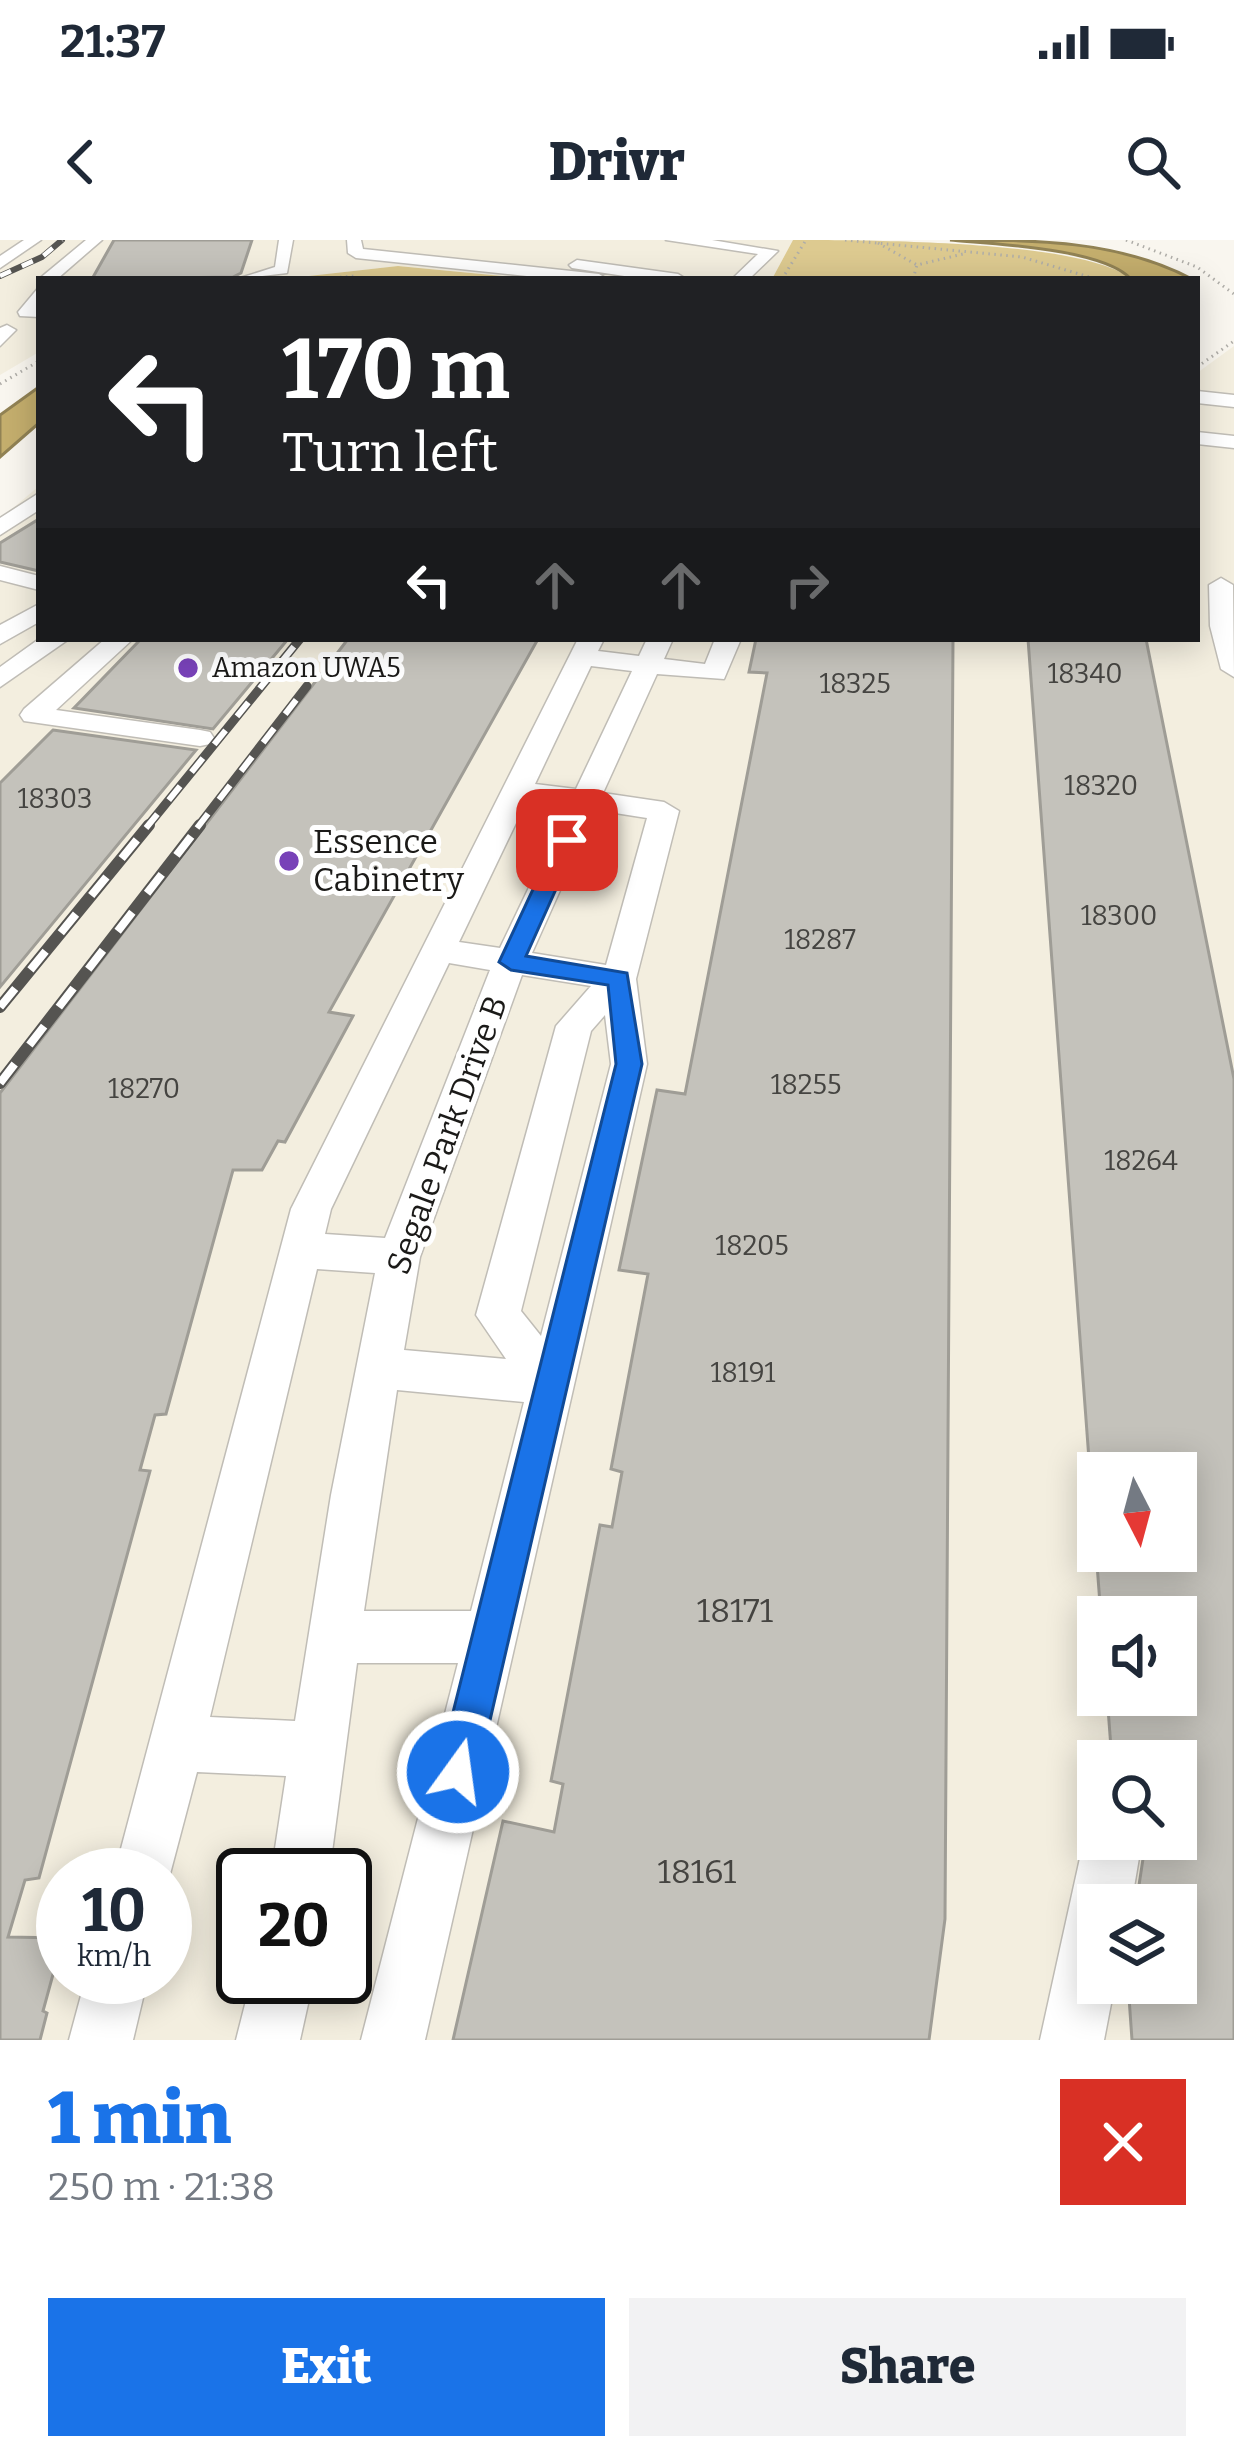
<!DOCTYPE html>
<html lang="en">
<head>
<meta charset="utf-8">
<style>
	:root { --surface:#fff; --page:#f2f2f3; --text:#1f2937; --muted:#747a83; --accent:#1a73e8 }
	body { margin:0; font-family:Bitter,serif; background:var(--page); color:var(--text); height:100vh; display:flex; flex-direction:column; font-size:45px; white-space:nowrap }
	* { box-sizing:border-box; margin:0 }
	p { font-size:39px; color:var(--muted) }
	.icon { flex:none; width:66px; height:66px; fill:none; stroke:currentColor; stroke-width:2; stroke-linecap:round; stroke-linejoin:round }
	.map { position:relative; height:1800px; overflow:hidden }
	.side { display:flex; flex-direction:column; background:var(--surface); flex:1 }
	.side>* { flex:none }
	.top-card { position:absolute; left:36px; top:36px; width:1164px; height:366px; border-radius:0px; box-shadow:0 6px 30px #0003; background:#202124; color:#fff; overflow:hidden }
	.needle { width:78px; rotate:174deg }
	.fabs { position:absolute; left:1077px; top:1212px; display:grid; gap:24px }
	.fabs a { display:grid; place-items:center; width:120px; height:120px; border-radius:0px; background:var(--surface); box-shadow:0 6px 30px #0003; font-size:60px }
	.speed { position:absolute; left:36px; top:1608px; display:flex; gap:24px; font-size:60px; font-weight:700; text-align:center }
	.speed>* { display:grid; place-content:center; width:156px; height:156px; border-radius:50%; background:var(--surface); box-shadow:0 6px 30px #0003; line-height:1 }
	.speed small { font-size:30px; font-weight:400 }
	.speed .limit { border:6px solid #111; border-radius:18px; background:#fff; color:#111 }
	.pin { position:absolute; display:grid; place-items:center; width:102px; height:102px; color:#fff; margin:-51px; border-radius:24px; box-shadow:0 6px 18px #0006 }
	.me { position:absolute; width:132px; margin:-66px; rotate:14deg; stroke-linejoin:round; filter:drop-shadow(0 0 9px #0008) }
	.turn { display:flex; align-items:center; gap:42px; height:252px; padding:0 48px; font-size:54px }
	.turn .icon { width:156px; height:156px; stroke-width:2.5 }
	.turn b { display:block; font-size:84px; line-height:102px }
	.lanes { display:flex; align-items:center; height:114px; padding:0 48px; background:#0003; justify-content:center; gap:60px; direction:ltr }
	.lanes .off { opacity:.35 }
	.round { display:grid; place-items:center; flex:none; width:126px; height:126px; border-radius:0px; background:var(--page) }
	.overview { display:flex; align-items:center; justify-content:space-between; height:204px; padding:0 48px }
	h1 { font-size:72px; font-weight:800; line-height:90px; color:var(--accent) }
	.primary-button { display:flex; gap:24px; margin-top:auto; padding:24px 48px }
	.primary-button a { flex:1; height:138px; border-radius:0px; background:var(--accent); color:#fff; font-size:48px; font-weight:800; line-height:138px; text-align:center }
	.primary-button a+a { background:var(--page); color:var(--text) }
	.status { display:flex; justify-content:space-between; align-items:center; height:84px; padding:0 60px; background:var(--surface); direction:ltr }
	.status svg { height:33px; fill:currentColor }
	header { display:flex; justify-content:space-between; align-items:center; height:156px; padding:0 48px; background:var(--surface); font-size:54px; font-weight:800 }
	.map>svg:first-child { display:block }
	.built { fill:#f3eedf; fill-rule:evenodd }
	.green { fill:#ddca90 }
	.water { fill:#c4ae6d; stroke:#918254; stroke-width:3 }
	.building { fill:#c4c2bb; stroke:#9f9d96; stroke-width:3 }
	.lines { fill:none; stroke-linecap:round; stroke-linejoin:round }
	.minor-casing { stroke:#c0bdb6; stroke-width:3 }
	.path { stroke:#afada8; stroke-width:3; stroke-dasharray:1.5 4.5; stroke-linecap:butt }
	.minor { fill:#fff; fill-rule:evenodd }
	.rail-far2-casing { stroke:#555451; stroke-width:6 }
	.rail-far1-casing { stroke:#555451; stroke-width:9 }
	.rail-casing { stroke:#555451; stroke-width:12 }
	.rail-far2 { stroke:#fff; stroke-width:4.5; stroke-dasharray:12; stroke-linecap:butt }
	.rail-far1 { stroke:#fff; stroke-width:6; stroke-dasharray:18; stroke-linecap:butt }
	.rail { stroke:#fff; stroke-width:8; stroke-dasharray:24; stroke-linecap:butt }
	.route { fill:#1a73e8; stroke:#114b97; stroke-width:3 }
	.poi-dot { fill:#7842b8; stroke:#fff; stroke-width:4.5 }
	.labels { text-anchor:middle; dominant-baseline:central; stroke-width:10; stroke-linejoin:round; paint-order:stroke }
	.far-poi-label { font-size:27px; fill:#1b1a18; stroke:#fff; text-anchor:start }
	.number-label { font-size:27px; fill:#454441 }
	.poi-label { font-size:33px; fill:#1b1a18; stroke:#fff; text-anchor:start }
	.street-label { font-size:33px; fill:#1b1a18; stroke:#fff }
	.near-number-label { font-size:33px; fill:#454441 }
</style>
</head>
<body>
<div class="status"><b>21:37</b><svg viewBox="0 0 49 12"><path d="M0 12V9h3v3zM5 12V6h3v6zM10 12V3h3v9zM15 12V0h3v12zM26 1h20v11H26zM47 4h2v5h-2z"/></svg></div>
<header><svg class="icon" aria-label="back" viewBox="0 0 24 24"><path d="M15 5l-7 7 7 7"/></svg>Drivr<svg class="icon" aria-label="search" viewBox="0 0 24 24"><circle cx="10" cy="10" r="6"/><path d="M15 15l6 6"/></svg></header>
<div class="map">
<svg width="1234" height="1800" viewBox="0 0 1234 1800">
	<rect width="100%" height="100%" fill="#f9f6ef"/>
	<path class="built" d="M0,0H793L772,39H535L398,26L282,39H39V112L0,135Z
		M1234,106V1800H0V279L39,246V399H1197V133ZM1098,1233H1176V1311H1098ZM1098,1377H1176V1455H1098ZM1098,1521H1176V1599H1098ZM63,1635H165V1737H63ZM243,1635H345V1737H243ZM1098,1665H1176V1743H1098Z"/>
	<path class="green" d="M793,0C862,0 1085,0 1131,39H772Z
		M398,26L535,39H282Z"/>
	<path class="water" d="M950,0C1035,0 1118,0 1192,39H1131C1102,8 993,4 950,0Z
		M39,147V183L0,217V175Z"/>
	<path class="building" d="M114,0H252L241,33L233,37L92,39Z
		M39,279V331L0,322V303Z
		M141,399H288L213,489L74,468Z
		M348,399H538L329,772L353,776L285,902L278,901L262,930H233L166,1174L155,1175L140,1230L150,1231L39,1638L25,1640L8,1697L63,1698L43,1771L47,1773L40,1800H0V853Z
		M756,399H953L945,1679L929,1800H453L503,1581L554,1592L563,1544L551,1541L600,1285L612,1287L622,1232L611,1229L648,1034L619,1030L657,850L685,854L767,433L749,432Z
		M1028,399H1146L1234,839V1800H1132L1128,1743H1176V1665H1136L1146,1599H1176V1521H1112L1107,1455H1176V1377H1101L1096,1311H1176V1233H1090Z
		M53,490L196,510L0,747V543Z"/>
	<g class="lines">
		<defs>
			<path id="minor" d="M24,0H41L0,28V16Z
				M86,0H102L57,39H39Z
				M279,0H293L287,33L237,39L275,27Z
				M347,0H361L363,9L599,34L607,39H555L356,18L348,13Z
				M666,0H712L778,11L749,39H732L758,14Z
				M577,20L678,34L686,39H644L572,28L569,25Z
				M39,47V77L20,76L18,72Z
				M7,85L16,90L0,106V88Z
				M1197,151L1234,155V167L1197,163Z
				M1197,192L1234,196V208L1197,204Z
				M39,253V270L0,295V278Z
				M0,326L39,336V350L0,340Z
				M1221,338L1233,345L1234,437L1221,429L1210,386L1209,345Z
				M39,364V382L0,404V385Z
				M39,399H69L0,447V427Z
				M105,399H133L56,470L200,490L210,492L214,498L210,504L200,506L24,481L20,475L24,469Z
				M578,399H604L598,411L639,416L647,399H673L664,419L705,424L715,399H741L724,439L657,434L603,553L664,562L679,571L636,739L647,824L425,1800H361L458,1423H357L329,1635H271L286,1536L197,1532L165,1653V1635H114L291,969ZM591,426L632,431L576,549L535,544ZM527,560L568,566L500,708L459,702ZM596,570L647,578L606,725L532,713ZM449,723L490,730L385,998L325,994L331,969ZM522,735L591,746L556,786L476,1075L506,1119L404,1110L420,1017ZM605,775L611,824L541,1096L521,1071L591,791ZM317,1029L375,1033L331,1255L295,1481L210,1477ZM397,1150L524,1162L471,1371H364Z
				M1098,1577V1599L1142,1600L1131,1665H1098V1743H1115L1104,1800H1040L1084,1600Z
				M86,1737H148L133,1800H69Z
				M252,1737H314L300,1800H236Z"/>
		</defs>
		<use href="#minor" class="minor-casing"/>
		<path class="path" d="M845,0L1022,17L1096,39
			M1126,0L1197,27L1234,54
			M878,3L917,25
			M316,39L355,36
			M782,39L806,0
			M913,39L917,25L963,14
			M1197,127L1234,101
			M0,144L39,121"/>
		<use href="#minor" class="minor"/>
		<defs>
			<path id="rail-far2" d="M0,36L42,17L62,0"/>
			<path id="rail-far1" d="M146,588L300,399
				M197,588L307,446"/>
			<path id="rail" d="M0,767L149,585
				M0,843L200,585"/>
		</defs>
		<use href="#rail-far2" class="rail-far2-casing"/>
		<use href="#rail-far1" class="rail-far1-casing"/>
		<use href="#rail" class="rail-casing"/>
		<use href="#rail-far2" class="rail-far2"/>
		<use href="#rail-far1" class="rail-far1"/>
		<use href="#rail" class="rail"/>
	</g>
	<path class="route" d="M567,593L578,600L526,716L627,733L642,824L478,1532L472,1545L458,1551L444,1545L438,1532L616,824L608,745L511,730L499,722L556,600Z"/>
	<g class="poi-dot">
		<circle cx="188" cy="428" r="12"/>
		<circle cx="289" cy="621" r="12"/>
	</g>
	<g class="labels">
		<g class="far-poi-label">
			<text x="212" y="428">Amazon UWA5</text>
		</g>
		<g class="number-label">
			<text x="1085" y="434">18340</text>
			<text x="855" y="444">18325</text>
			<text x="1101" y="546">18320</text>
			<text x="55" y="559">18303</text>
			<text x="1119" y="676">18300</text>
			<text x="820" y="700">18287</text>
			<text x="806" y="845">18255</text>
			<text x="144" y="849">18270</text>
			<text x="1141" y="921">18264</text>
			<text x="752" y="1006">18205</text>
			<text x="743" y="1133">18191</text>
		</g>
		<g class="poi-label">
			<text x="313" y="602">Essence<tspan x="313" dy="38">Cabinetry</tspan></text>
		</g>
		<g class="street-label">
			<text transform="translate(447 895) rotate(-70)">Segale Park Drive B</text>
		</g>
		<g class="near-number-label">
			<text x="735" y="1371">18171</text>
			<text x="697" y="1632">18161</text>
		</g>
	</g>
</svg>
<div class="fabs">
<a><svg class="needle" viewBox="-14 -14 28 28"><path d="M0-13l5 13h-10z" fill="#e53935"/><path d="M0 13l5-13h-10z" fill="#747a83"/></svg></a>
<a><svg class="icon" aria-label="sound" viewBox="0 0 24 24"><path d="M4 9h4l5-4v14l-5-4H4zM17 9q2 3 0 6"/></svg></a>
<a><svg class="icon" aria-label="search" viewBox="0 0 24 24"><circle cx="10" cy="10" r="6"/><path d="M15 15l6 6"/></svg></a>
<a><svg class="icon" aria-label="layers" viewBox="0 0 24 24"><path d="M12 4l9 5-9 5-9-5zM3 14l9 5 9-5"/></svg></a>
</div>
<div class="speed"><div>10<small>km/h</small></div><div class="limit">20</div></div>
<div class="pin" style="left:567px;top:600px;background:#d93025"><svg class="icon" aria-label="arrive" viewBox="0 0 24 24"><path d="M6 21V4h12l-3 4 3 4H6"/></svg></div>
<svg class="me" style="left:458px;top:1532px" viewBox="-20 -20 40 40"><circle r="17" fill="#1a73e8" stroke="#fff" stroke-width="3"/><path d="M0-11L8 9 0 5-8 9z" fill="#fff"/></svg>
<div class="top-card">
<div class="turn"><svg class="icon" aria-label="left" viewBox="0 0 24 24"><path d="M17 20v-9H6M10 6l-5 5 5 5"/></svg><div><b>170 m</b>Turn left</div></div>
<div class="lanes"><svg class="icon" aria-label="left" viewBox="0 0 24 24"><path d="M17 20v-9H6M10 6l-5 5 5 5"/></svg><svg class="icon off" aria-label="ahead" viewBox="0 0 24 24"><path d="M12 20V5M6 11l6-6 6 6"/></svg><svg class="icon off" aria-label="ahead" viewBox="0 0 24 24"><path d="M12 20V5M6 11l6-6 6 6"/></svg><svg class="icon off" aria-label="right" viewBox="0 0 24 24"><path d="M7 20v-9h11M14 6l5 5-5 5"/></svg></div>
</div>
</div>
<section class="side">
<div class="overview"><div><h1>1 min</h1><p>250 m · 21:38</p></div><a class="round" style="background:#d93025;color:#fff"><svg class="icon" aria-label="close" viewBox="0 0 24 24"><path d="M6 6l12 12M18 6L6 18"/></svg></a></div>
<div class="primary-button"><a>Exit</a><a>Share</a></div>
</section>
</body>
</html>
